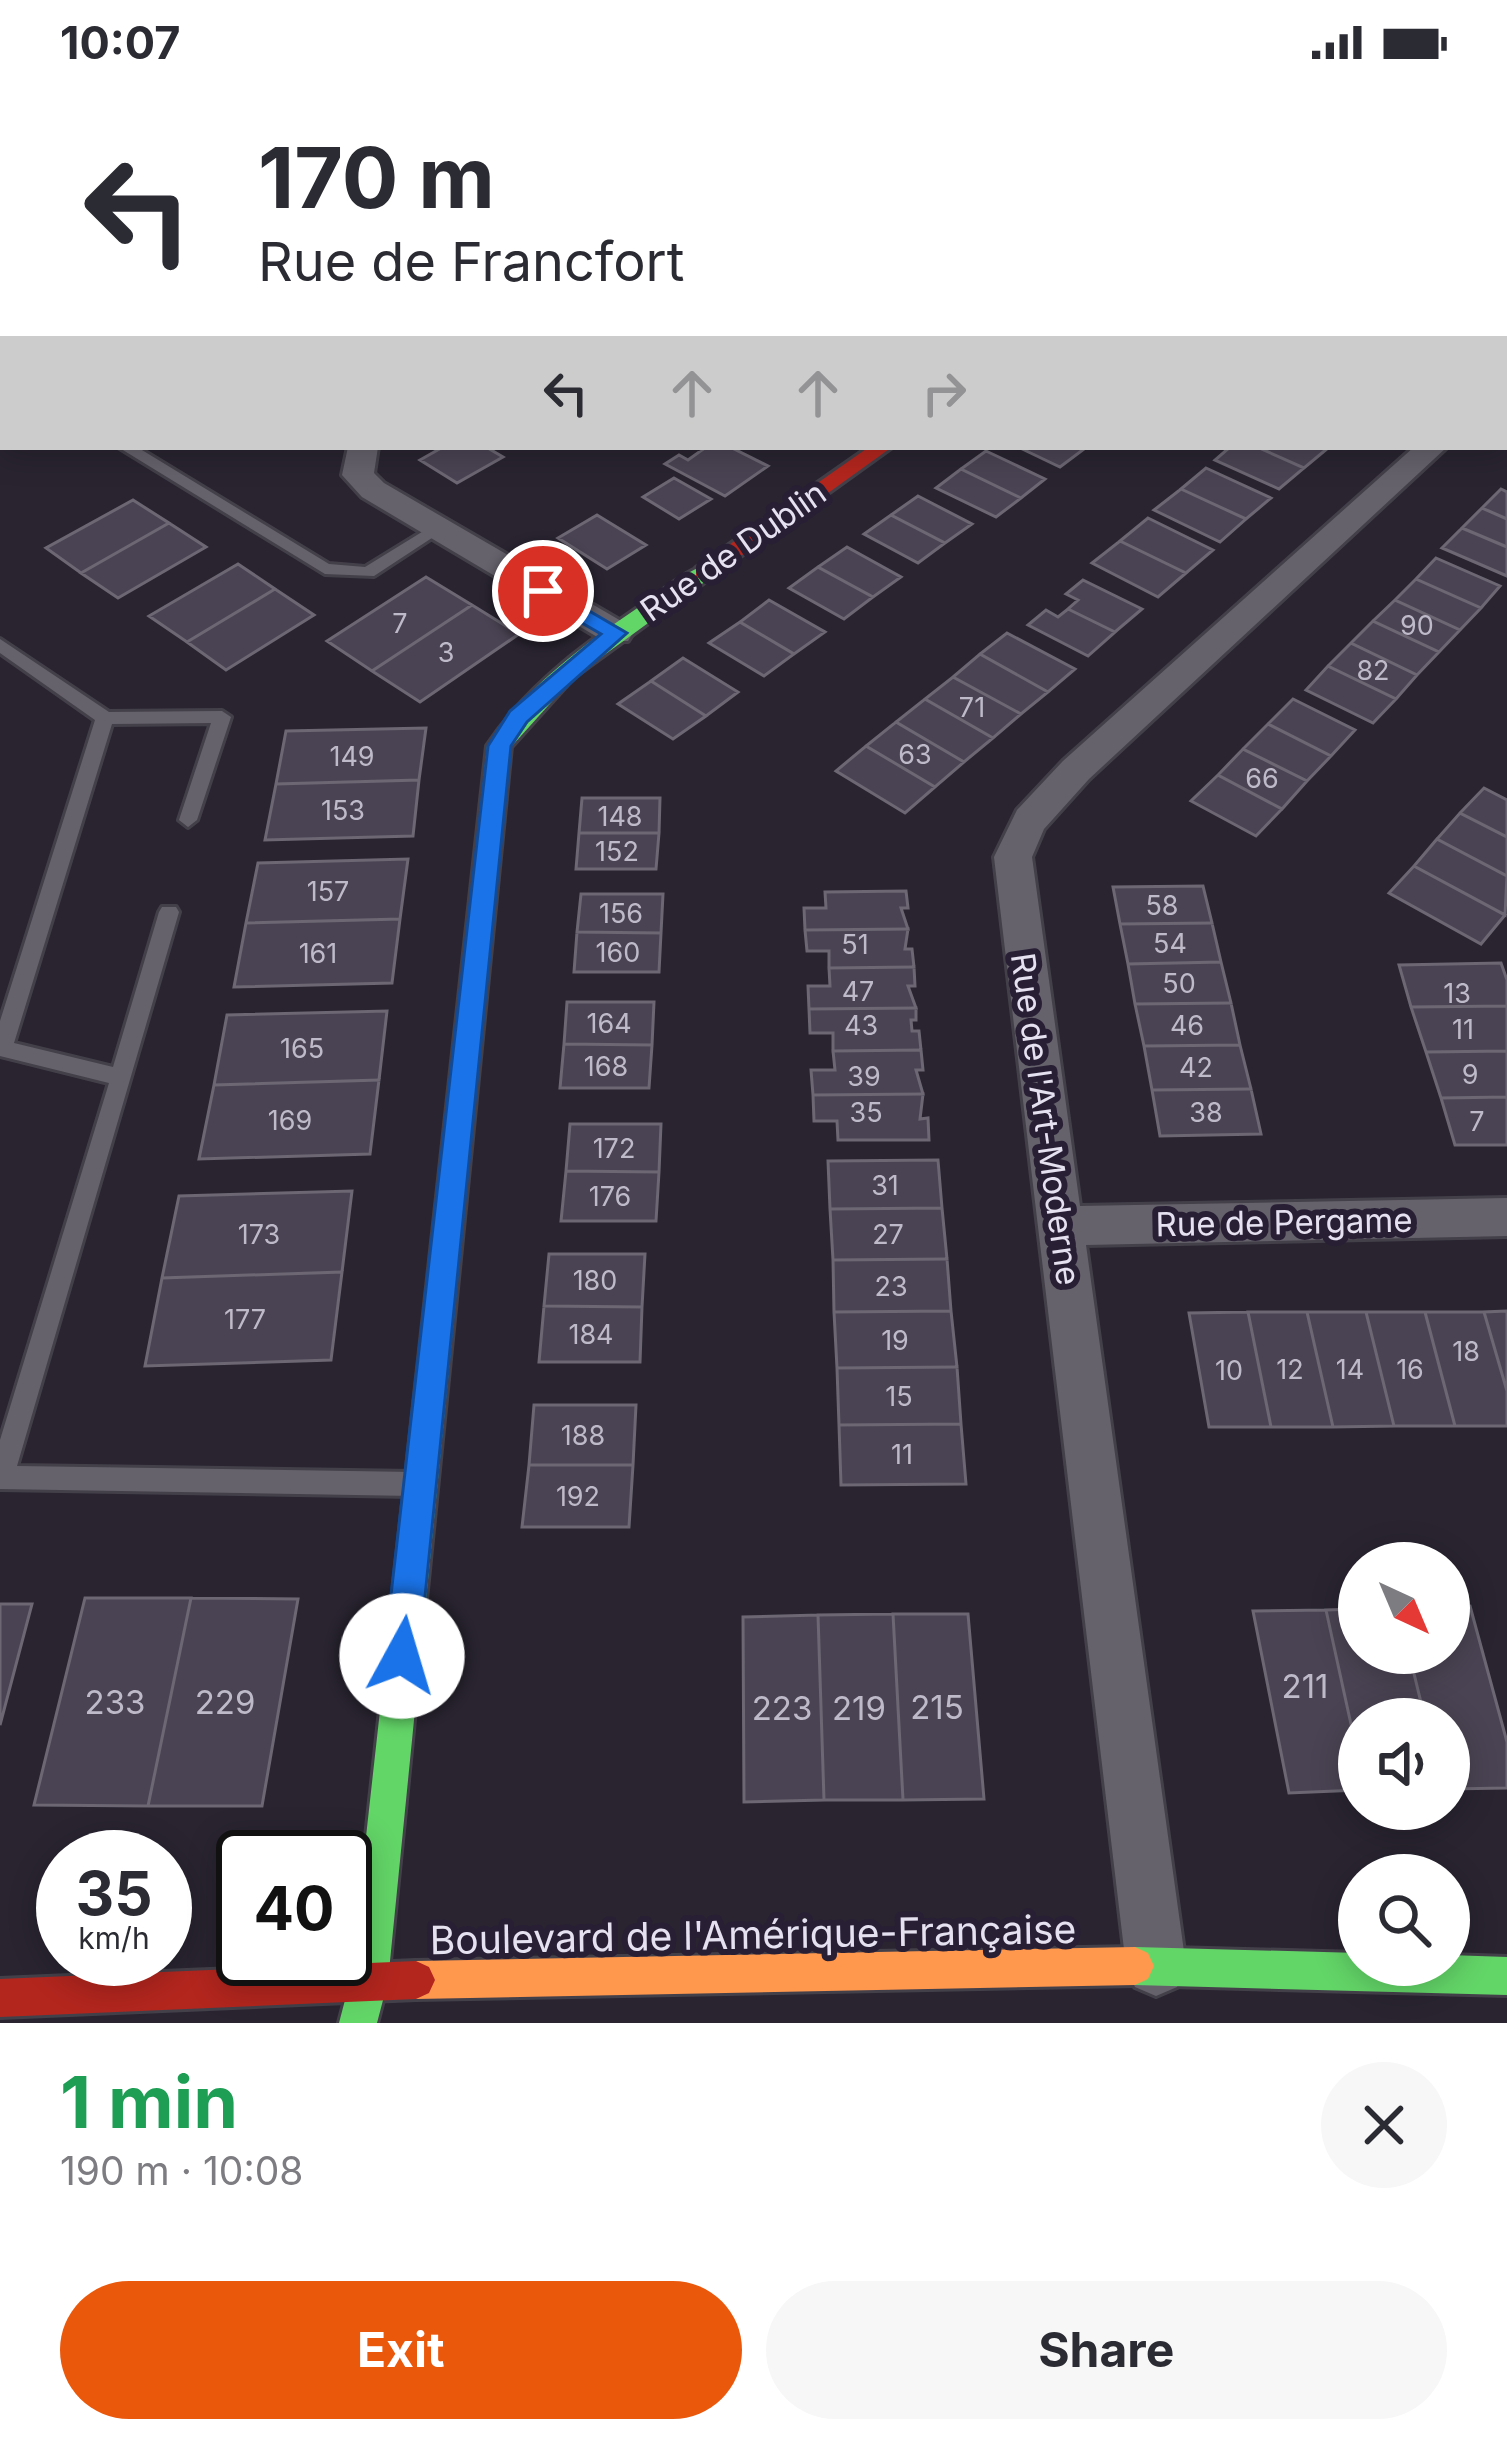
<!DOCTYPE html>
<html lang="en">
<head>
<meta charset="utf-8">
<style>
	:root { --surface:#fff; --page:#f7f7f7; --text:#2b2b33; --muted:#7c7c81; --accent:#ea580c }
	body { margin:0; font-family:Inter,sans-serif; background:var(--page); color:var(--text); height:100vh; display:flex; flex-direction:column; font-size:45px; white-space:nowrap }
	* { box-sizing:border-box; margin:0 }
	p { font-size:39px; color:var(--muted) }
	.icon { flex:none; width:66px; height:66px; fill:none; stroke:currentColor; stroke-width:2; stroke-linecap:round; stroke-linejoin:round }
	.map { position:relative; height:1939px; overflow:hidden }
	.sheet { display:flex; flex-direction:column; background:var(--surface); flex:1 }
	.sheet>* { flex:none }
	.banner { position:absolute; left:0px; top:0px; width:1509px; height:366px; box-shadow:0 6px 30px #0003; background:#fff; color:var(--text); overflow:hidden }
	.needle { width:78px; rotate:136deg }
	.buttons { position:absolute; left:1338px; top:1458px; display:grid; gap:24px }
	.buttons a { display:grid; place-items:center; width:132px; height:132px; border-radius:50%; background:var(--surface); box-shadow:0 6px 30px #0003; font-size:60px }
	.speed { position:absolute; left:36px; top:1746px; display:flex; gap:24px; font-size:60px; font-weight:700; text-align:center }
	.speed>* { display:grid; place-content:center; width:156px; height:156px; border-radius:50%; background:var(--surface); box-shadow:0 6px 30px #0003; line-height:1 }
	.speed small { font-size:30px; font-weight:400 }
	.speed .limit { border:6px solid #111; border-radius:18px; background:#fff; color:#111 }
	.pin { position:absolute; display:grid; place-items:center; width:102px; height:102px; color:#fff; margin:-51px; border:6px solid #fff; border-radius:50%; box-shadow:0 3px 12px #0007 }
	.me { position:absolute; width:132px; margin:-66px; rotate:6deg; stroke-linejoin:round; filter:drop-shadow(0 0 9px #0008) }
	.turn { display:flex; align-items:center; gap:42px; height:252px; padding:0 60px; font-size:54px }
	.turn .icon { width:156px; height:156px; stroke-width:2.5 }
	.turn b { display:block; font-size:84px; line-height:102px }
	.lanes { display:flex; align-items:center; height:114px; padding:0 60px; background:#0003; justify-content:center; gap:60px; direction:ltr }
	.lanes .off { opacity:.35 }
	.round { display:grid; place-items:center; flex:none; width:126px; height:126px; border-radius:63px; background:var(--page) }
	.summary { display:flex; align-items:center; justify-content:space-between; height:204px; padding:0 60px }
	h1 { font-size:72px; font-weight:700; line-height:90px; color:#1e9e55 }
	.primary-button { display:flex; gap:24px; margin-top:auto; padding:24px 60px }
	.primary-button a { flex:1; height:138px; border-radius:72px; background:var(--accent); color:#fff; font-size:48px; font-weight:700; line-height:138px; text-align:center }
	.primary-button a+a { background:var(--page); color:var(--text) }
	.status { display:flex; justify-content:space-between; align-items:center; height:84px; padding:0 60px; background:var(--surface); direction:ltr }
	.status svg { height:33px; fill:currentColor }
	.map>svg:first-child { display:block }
	.green { fill:#37274c }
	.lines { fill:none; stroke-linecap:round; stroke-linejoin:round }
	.stream { fill:#1b0332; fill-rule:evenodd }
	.building { fill:#4a4353; stroke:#6c6773; stroke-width:3 }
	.lane-casing { stroke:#44404a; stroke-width:6 }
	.street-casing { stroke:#44404a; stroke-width:6 }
	.fast-casing { stroke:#44404a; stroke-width:6 }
	.slow-casing { stroke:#44404a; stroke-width:6 }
	.jam-casing { stroke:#44404a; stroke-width:6 }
	.lane { fill:#66626c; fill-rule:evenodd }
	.street { fill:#66626c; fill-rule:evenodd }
	.fast { fill:#63d668; fill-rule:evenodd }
	.slow { fill:#ff974d; fill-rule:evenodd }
	.jam { fill:#b3261e; fill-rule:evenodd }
	.route { fill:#1a73e8; stroke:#114b97; stroke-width:3 }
	.labels { text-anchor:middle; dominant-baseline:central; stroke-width:12; stroke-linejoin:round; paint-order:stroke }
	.number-label { font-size:27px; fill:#bfbac9 }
	.street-label { font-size:33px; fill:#e6e1f0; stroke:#281f35 }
	.near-number-label { font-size:33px; fill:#bfbac9 }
	.near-street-label { font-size:39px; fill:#e6e1f0; stroke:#281f35 }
</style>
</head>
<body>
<div class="status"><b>10:07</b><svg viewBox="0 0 49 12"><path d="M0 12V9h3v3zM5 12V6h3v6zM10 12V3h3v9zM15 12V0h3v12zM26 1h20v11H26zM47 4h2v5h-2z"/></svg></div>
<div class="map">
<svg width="1507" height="1939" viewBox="0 0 1507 1939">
	<rect width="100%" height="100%" fill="#292430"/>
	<path class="green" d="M366,0H924L360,3Z"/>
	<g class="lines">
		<path class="stream" d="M440,0H451L448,3H437Z
			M3,181V187L0,188V182Z"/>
	</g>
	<path class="building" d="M443,363H486L503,373L457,399L420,376Z
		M696,363H730L768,382L725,412L665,380L679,371L688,376L702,366Z
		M1018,363H1080L1084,365L1060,383Z
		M1230,363H1257L1304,384L1279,405L1215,376Z
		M1257,363H1326L1328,364L1304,384Z
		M986,367L1045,395L1021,414L961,385Z
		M1206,384L1271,414L1246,435L1181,405Z
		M961,385L1021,414L996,433L936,404Z
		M674,394L711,415L679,435L643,413Z
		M1181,405L1246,435L1220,458L1154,426Z
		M1501,405L1507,408V435L1482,424Z
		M918,412L972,440L945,459L891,431Z
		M133,416L169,439L81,489L46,464Z
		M1482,424L1507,435V463L1462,444Z
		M597,431L646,461L607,485L558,454Z
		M891,431L945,459L918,479L864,450Z
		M1148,434L1213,466L1186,489L1120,457Z
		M169,439L206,463L118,514L81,489Z
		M1462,444L1507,463V492L1442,464Z
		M1120,457L1186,489L1158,513L1092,479Z
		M847,463L901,493L873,513L818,483Z
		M1436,474L1500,502L1481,524L1416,495Z
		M238,480L275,505L187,558L149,532Z
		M818,483L873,513L844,535L789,504Z
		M426,493L472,521L372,587L327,557Z
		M1416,495L1481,524L1460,546L1395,516Z
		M1083,496L1142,525L1115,548L1068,525L1078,516L1066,510Z
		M275,505L314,531L226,586L187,558Z
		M769,516L825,548L794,570L740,538Z
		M1395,516L1460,546L1439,568L1373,537Z
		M472,521L519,550L420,618L372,587Z
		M1068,525L1115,548L1088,572L1028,541L1046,526L1058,533Z
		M1373,537L1439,568L1417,591L1351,559Z
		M740,538L794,570L764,592L709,559Z
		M1007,549L1075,585L1048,608L980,570Z
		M1351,559L1417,591L1396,615L1328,582Z
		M980,570L1048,608L1021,630L953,593Z
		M683,574L738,608L706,632L651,597Z
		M1328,582L1396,615L1373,639L1306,606Z
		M953,593L1021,630L993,654L925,615Z
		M651,597L706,632L673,655L618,620Z
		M925,615L993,654L964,678L896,638Z
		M1293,615L1355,646L1331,672L1268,640Z
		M896,638L964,678L935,703L866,662Z
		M1268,640L1331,672L1307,697L1243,665Z
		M426,644L419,696L276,700L286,647Z
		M866,662L935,703L905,729L836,687Z
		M1243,665L1307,697L1282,725L1218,691Z
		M1218,691L1282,725L1256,752L1191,717Z
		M419,696L413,752L265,756L276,700Z
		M1484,704L1507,716V753L1460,729Z
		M582,714H660L659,749H579Z
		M1460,729L1507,753V792L1437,755Z
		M579,749H659L656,785H576Z
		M1437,755L1507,792L1505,831L1414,782Z
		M408,775L400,835L246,839L258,779Z
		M1414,782L1505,831L1481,860L1389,809Z
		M1203,802L1212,839L1120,840L1113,803Z
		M906,807L908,824H901L908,845L805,846L804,824H826L825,808Z
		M581,810H663L661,849L577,848Z
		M400,835L392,899L234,903L246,839Z
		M1212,839L1221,878L1128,880L1120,840Z
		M908,845L905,865H912L914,883L829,884V867H807L805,846Z
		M577,848L661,849L659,888H574Z
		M1221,878L1231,919L1135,920L1128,880Z
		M1501,879L1507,896V922L1411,923L1399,881Z
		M914,883L915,902H908L916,924L809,925L808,902H830L829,884Z
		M567,918H654L652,961L564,960Z
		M1231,919L1240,961L1144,962L1135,920Z
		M1507,922V967L1426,968L1411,923Z
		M916,924V936H911L912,947H919L921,966L833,967V949H810L809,925Z
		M387,927L379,996L214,1001L227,931Z
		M564,960L652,961L649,1004H560Z
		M1240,961L1251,1005L1152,1006L1144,962Z
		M921,966L923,986H916L923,1010L813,1011L811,986H835L833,967Z
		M1507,967V1013L1441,1014L1426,968Z
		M379,996L370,1070L199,1075L214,1001Z
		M1251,1005L1261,1050L1160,1052L1152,1006Z
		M923,1010L920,1035L928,1034L929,1056H838L837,1037H814L813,1011Z
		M1507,1013V1061H1455L1441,1014Z
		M570,1040H661L659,1088L566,1087Z
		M938,1076L942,1124L830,1125L828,1077Z
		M566,1087L659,1088L656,1137H561Z
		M352,1107L342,1188L162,1194L179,1112Z
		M942,1124L947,1175L833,1176L830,1125Z
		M549,1170H645L642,1223L544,1222Z
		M947,1175L951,1227L834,1228L833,1176Z
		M342,1188L331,1276L145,1282L162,1194Z
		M544,1222L642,1223L640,1278H539Z
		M951,1227L957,1283L837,1284L834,1228Z
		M1507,1227V1307L1484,1228Z
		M1248,1228H1307L1333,1343H1271Z
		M1248,1228L1271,1343H1209L1189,1229Z
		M1307,1228H1366L1394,1342L1333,1343Z
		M1366,1228H1425L1455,1342H1394Z
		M1425,1228H1484L1507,1307V1342H1455Z
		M957,1283L961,1340L839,1341L837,1284Z
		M534,1321H636L633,1381H529Z
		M961,1340L966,1400L841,1401L839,1341Z
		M529,1381H633L629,1443H522Z
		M85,1514H191L148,1722L34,1721Z
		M191,1514L298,1515L262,1722H148Z
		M0,1520H32L0,1641Z
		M1470,1522L1507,1658V1704L1449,1705V1635H1425L1409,1569H1449V1523Z
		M1359,1525V1569H1409L1425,1635H1359V1677L1326,1526Z
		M1326,1526L1359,1677V1706L1289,1709L1253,1527Z
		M893,1530L903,1716H824L818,1531Z
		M893,1530H968L984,1715L903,1716Z
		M818,1531L824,1716L744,1718L743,1533Z"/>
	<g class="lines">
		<defs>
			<path id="lane" d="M0,322H3V332H0Z
				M118,363H137L329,480L365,483L430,443L436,441L444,446L374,492L325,490Z
				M0,555L109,628L222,627L231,633L197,736L188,743L179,736L211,639L112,640L14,959L113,983L159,828L162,823H176L179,828L17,1382L413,1388L422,1392L426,1400L422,1408L413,1412L0,1405V1356L109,999L0,972V937L95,636L0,569Z"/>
			<path id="street" d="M146,0H175L144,3Z
				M964,0H991L962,3Z
				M1385,0H1411L1383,3Z
				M1506,83L1507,84V100L1506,99Z
				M1507,286V305H1506V286Z
				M348,363H378L374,389L384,399L628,541L633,549L628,557H604L362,413L342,391Z
				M1414,363H1447L1089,695L1044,745L1032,773L1080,1122L1507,1114V1152L1086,1161L1186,1882L1177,1903L1156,1912L1135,1903L1126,1882L994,773L1017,726L1063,677Z"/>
			<path id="fast" d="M703,482L710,484V494L574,593L511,663L388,1897L377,1939H339L350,1897L487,662C529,598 593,554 655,512C670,501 686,488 703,482Z
				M1135,1863L1359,1869V1881H1449V1871L1507,1873V1911L1135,1901L1122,1895L1116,1882L1122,1869Z"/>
			<path id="slow" d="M1135,1863L1148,1869L1154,1882L1148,1895L1135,1901L416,1915L403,1909L397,1896L403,1883L416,1877Z"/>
			<path id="jam" d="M869,363H892L710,494H696V484Z
				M416,1877L429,1883L435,1896L429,1909L416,1915L0,1933V1895Z"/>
		</defs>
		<use href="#lane" class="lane-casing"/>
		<use href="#street" class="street-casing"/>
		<use href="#fast" class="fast-casing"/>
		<use href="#slow" class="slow-casing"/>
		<use href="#jam" class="jam-casing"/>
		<use href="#lane" class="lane"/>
		<use href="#street" class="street"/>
		<use href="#fast" class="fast"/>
		<use href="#slow" class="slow"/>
		<use href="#jam" class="jam"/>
	</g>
	<path class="route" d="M543,500L627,549L527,638L511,662L419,1572L414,1585L402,1590L389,1585L384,1572L488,662L510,627L601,550L535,512V502Z"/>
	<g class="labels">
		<g class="number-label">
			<text x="400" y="539">7</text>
			<text x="1417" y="541">90</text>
			<text x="446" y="568">3</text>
			<text x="1373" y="586">82</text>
			<text x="972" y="623">71</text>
			<text x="915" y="670">63</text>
			<text x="352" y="672">149</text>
			<text x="1262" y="694">66</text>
			<text x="343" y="726">153</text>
			<text x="620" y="732">148</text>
			<text x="617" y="767">152</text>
			<text x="328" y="807">157</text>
			<text x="1162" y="821">58</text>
			<text x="621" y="829">156</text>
			<text x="1170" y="859">54</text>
			<text x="855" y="860">51</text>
			<text x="618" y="868">160</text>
			<text x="318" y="869">161</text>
			<text x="1179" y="899">50</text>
			<text x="858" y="907">47</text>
			<text x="1457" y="909">13</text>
			<text x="609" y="939">164</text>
			<text x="861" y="941">43</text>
			<text x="1187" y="941">46</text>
			<text x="1463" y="945">11</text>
			<text x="302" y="964">165</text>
			<text x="606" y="982">168</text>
			<text x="1196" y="983">42</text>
			<text x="1470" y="990">9</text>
			<text x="864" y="992">39</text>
			<text x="866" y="1028">35</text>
			<text x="1206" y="1028">38</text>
			<text x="290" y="1036">169</text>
			<text x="1477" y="1037">7</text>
			<text x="614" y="1064">172</text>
			<text x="885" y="1101">31</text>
			<text x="610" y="1112">176</text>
			<text x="259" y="1150">173</text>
			<text x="888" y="1150">27</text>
			<text x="595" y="1196">180</text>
			<text x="891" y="1202">23</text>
			<text x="245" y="1235">177</text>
			<text x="591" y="1250">184</text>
			<text x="895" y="1256">19</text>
			<text x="1466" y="1267">18</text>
			<text x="1290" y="1285">12</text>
			<text x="1350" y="1285">14</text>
			<text x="1410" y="1285">16</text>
			<text x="1229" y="1286">10</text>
			<text x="899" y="1312">15</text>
			<text x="583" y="1351">188</text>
			<text x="902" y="1370">11</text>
			<text x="578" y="1412">192</text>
		</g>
		<g class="street-label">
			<text transform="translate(733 467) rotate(-35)">Rue de Dublin</text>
			<text transform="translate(1046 1035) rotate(82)">Rue de l'Art-Moderne</text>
			<text transform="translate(1284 1138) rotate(-1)">Rue de Pergame</text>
		</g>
		<g class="near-number-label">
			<text x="1305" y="1602">211</text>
			<text x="115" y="1618">233</text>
			<text x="225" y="1618">229</text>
			<text x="937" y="1623">215</text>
			<text x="782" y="1624">223</text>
			<text x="859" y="1624">219</text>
		</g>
		<g class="near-street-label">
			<text transform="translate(753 1850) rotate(-1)">Boulevard de l'Amérique-Française</text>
		</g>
	</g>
</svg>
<div class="buttons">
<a><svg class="needle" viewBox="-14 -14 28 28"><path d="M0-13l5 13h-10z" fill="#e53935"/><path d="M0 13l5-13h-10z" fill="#7c7c81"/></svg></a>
<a><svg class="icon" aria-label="sound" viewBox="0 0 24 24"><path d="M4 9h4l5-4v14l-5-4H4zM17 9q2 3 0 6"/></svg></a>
<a><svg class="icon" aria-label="search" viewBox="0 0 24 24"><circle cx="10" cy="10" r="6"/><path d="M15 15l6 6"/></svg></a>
</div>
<div class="speed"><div>35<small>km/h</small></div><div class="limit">40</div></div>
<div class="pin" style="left:543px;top:507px;background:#d93025"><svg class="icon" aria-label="arrive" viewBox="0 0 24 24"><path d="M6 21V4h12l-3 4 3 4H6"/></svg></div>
<svg class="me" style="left:402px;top:1572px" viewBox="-20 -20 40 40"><circle r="19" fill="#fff"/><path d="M0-13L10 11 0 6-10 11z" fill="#1a73e8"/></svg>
<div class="banner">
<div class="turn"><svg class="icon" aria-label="left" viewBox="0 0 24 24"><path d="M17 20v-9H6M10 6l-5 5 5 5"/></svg><div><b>170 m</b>Rue de Francfort</div></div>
<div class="lanes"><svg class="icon" aria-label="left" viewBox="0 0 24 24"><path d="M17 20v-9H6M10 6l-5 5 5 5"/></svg><svg class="icon off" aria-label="ahead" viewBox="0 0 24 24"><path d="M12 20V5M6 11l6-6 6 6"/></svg><svg class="icon off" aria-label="ahead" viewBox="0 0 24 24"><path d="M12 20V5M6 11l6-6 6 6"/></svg><svg class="icon off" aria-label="right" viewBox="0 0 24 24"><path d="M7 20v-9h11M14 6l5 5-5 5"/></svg></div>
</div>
</div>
<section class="sheet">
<div class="summary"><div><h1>1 min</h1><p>190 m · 10:08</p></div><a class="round"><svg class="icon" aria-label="close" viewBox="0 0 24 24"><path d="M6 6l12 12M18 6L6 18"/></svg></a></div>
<div class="primary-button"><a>Exit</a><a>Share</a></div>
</section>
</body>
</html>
